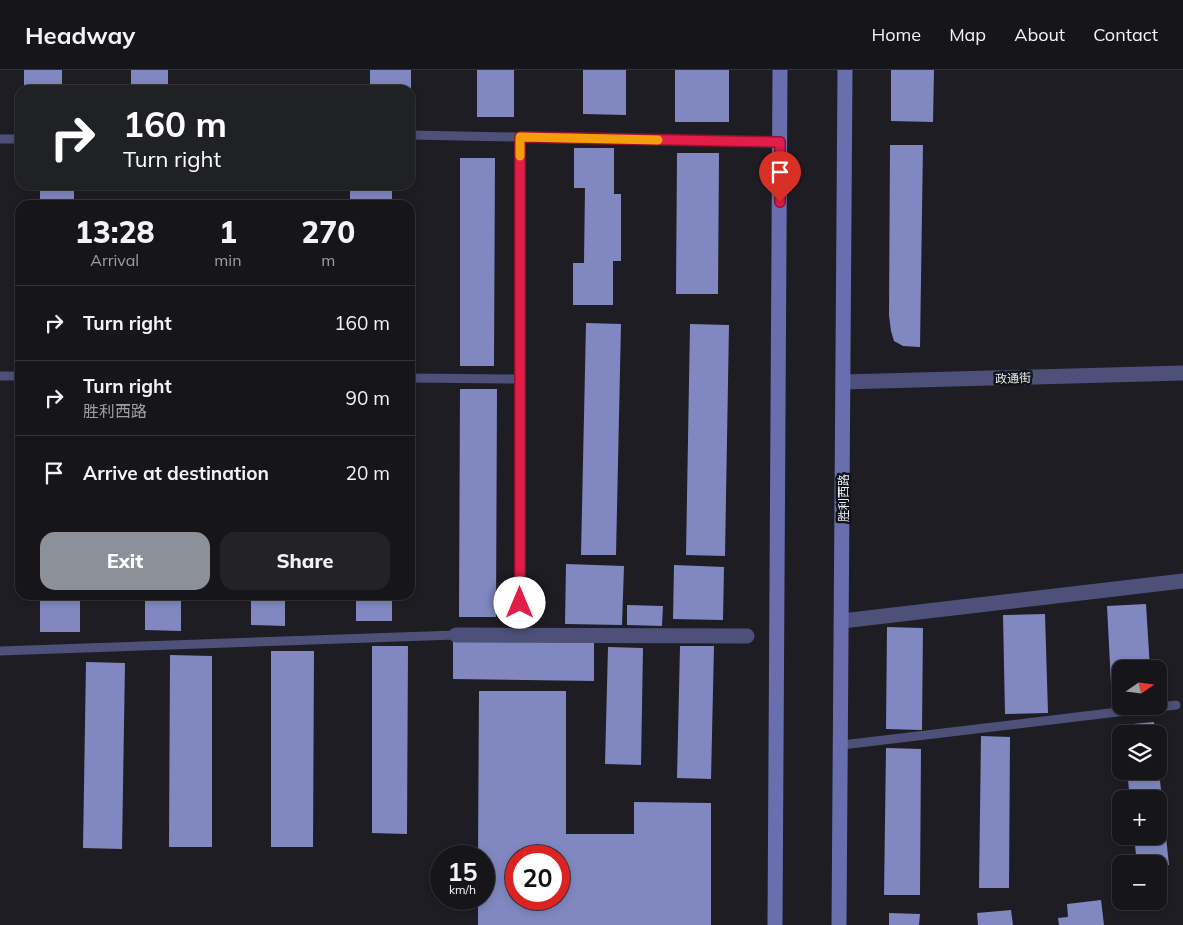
<!DOCTYPE html>
<html lang="en">
<head>
<meta charset="utf-8">
<style>
	:root { --surface:#16161a; --page:#232327; --text:#f1f3f6; --muted:#9e9fa2; --line:#353539; --accent:#8c9099 }
	body { margin:0; font-family:Mulish,"Noto Sans SC",sans-serif; background:var(--page); color:var(--text); height:100vh; display:flex; flex-direction:column; font-size:19px; white-space:nowrap }
	* { box-sizing:border-box; margin:0 }
	p { font-size:16px; color:var(--muted) }
	.icon { flex:none; width:28px; height:28px; fill:none; stroke:currentColor; stroke-width:2; stroke-linecap:round; stroke-linejoin:round }
	.map { position:relative; flex:1; overflow:hidden }
	.side { position:absolute; left:15px; top:130px; width:400px; height:400px; display:flex; flex-direction:column; background:var(--surface); border-radius:15px; box-shadow:0 2px 8px #0003,0 0 0 1px var(--line) }
	.side>* { flex:none }
	.guide { position:absolute; left:15px; top:15px; width:400px; height:105px; border-radius:15px; box-shadow:0 2px 8px #0003,0 0 0 1px var(--line); background:#202124; color:#fff; overflow:hidden }
	.needle { width:32px; rotate:76deg }
	.tools { position:absolute; left:1112px; top:590px; display:grid; gap:10px }
	.tools a { display:grid; place-items:center; width:55px; height:55px; border-radius:10px; background:var(--surface); box-shadow:0 2px 8px #0003,0 0 0 1px var(--line); font-size:25px }
	.speed { position:absolute; left:430px; top:775px; display:flex; gap:10px; font-size:25px; font-weight:700; text-align:center }
	.speed>* { display:grid; place-content:center; width:65px; height:65px; border-radius:50%; background:var(--surface); box-shadow:0 2px 8px #0003,0 0 0 1px var(--line); line-height:1 }
	.speed small { font-size:12px; font-weight:400 }
	.speed .limit { border:8px solid #d22; background:#fff; color:#111 }
	.pin { position:absolute; display:grid; place-items:center; width:42px; height:42px; color:#fff; margin:-51px -21px; border-radius:50% 50% 50% 0; rotate:-45deg; box-shadow:0 0 5px #0007 }
	.pin .icon { rotate:45deg }
	.me { position:absolute; width:55px; margin:-28px; rotate:0deg; stroke-linejoin:round; filter:drop-shadow(0 0 4px #0008) }
	.turn { display:flex; align-items:center; gap:18px; height:105px; padding:0 25px; font-size:22px }
	.turn .icon { width:65px; height:65px; stroke-width:2.5 }
	.turn b { display:block; font-size:35px; line-height:42px }
	.eta { display:flex; justify-content:space-evenly; align-items:center; height:85px; text-align:center }
	.eta b { font-size:30px; font-weight:800; line-height:35px }
	.button { display:flex; gap:10px; margin-top:auto; padding:10px 25px }
	.button a { flex:1; height:58px; border-radius:15px; background:var(--accent); color:#fff; font-size:20px; font-weight:800; line-height:58px; text-align:center }
	.button a+a { background:var(--page); color:var(--text) }
	ul { padding:0; list-style:none }
	li { display:flex; align-items:center; gap:15px; height:75px; padding:0 25px; border-top:1px solid var(--line) }
	li div { flex:1 }
	li b { display:block; font-size:19px }
	li em { font-style:normal }
	header { display:flex; align-items:center; gap:30px; box-sizing:border-box; height:70px; padding:0 25px; background:var(--surface); border-bottom:1px solid var(--line) }
	header strong { font-size:24px }
	nav { display:flex; gap:28px; margin-inline-start:auto; font-size:18px }
	.map>svg:first-child { display:block }
	.building { fill:#8188c1; fill-rule:evenodd }
	.lines { fill:none; stroke-linecap:round; stroke-linejoin:round }
	.service { stroke:#4d5179; stroke-width:9 }
	.minor { stroke:#4d5179; stroke-width:15 }
	.tertiary { stroke:#4d5179; stroke-width:15 }
	.secondary { stroke:#686eae; stroke-width:15 }
	.route-casing { stroke:#92132f; stroke-width:12 }
	.route { stroke:#e11d48; stroke-width:9 }
	.slow { stroke:#f59e0b; stroke-width:9 }
	.labels { text-anchor:middle; dominant-baseline:central; stroke-width:5; stroke-linejoin:round; paint-order:stroke }
	.street-label { font-size:12px; fill:#ecedf1; stroke:#13141a }
</style>
</head>
<body>
<header>
<strong>Headway</strong>
<nav><a>Home</a><a>Map</a><a>About</a><a>Contact</a></nav>
</header>
<div class="map">
<svg width="1183" height="855" viewBox="0 0 1183 855">
	<rect width="100%" height="100%" fill="#1d1d23"/>
	<path class="building" d="M24,0H62V20H24Z
		M131,0H168V20H131Z
		M370,0H411V20H370Z
		M477,0H514V47H477Z
		M583,0H626V45L583,44Z
		M675,0H729V52H675Z
		M891,0H934L933,52L891,51Z
		M890,75H923L920,277L903,276L894,271L891,261L889,245Z
		M574,78H614V124H621V191H613V235H573V193H584L585,118H574Z
		M677,83H719L718,224H676Z
		M460,88H495L494,296H460Z
		M40,115H74V135H40Z
		M350,115H392V135H350Z
		M586,253L621,254L616,485H581Z
		M690,254L729,255L725,486L686,485Z
		M460,319H497L496,547H459Z
		M566,494L624,496L622,555L565,554Z
		M674,495L724,497L723,550L673,549Z
		M40,525H80V562H40Z
		M145,525H181V561L145,560Z
		M251,525H285V556L251,555Z
		M356,525H392V551H356Z
		M1146,534L1150,599H1121V632L1112,633L1107,536Z
		M627,535L663,536L662,556L627,555Z
		M1045,544L1048,643L1005,644L1003,545Z
		M887,557L923,558L922,660L886,659Z
		M453,568L594,569V611L453,609Z
		M372,576H408L407,764L372,763Z
		M680,576H714L711,709L677,708Z
		M608,577L643,578L641,695L605,694Z
		M271,581H314L313,777H271Z
		M170,585L212,586V777H169Z
		M86,592L125,593L122,779L83,778Z
		M479,621H566V764H634V732L711,733V855H478V829H484V786H478ZM516,786H559V829H516Z
		M1154,652L1155,664H1123L1122,655Z
		M981,666L1010,667L1009,818H979Z
		M886,678L921,679L920,825H884Z
		M1127,701H1159L1169,795L1159,796V794H1137L1134,766H1159V729H1130Z
		M1101,830L1104,855H1059L1058,848L1068,847L1067,834Z
		M1011,840L1013,855H978L977,843Z
		M889,843L920,844L919,855H889Z"/>
	<g class="lines">
		<path class="service" d="M410,65L780,72
			M520,67V533
			M0,69H20
			M0,306H20
			M410,308L520,309
			M0,581L456,565
			M842,675L1176,635"/>
		<path class="minor" d="M842,551L1183,511
			M456,565L747,566"/>
		<path class="tertiary" d="M843,312L1183,303"/>
		<path class="secondary" d="M775,855L780,0
			M839,855L845,0"/>
	</g>
	<g class="lines">
		<defs>
			<path id="route" d="M520,533V67L780,72V132"/>
		</defs>
		<use href="#route" class="route-casing"/>
		<use href="#route" class="route"/>
		<path class="slow" d="M520,86V67L658,70"/>
	</g>
	<g class="labels">
		<g class="street-label">
			<text transform="translate(1013 308) rotate(-2)">政通街</text>
			<text transform="translate(843 428) rotate(-90)">胜利西路</text>
		</g>
	</g>
</svg>
<div class="tools">
<a><svg class="needle" viewBox="-14 -14 28 28"><path d="M0-13l5 13h-10z" fill="#e53935"/><path d="M0 13l5-13h-10z" fill="#9e9fa2"/></svg></a>
<a><svg class="icon" aria-label="layers" viewBox="0 0 24 24"><path d="M12 4l9 5-9 5-9-5zM3 14l9 5 9-5"/></svg></a>
<a>+</a>
<a>−</a>
</div>
<div class="speed"><div>15<small>km/h</small></div><div class="limit">20</div></div>
<div class="pin" style="left:780px;top:132px;background:#d93025"><svg class="icon" aria-label="arrive" viewBox="0 0 24 24"><path d="M6 21V4h12l-3 4 3 4H6"/></svg></div>
<svg class="me" style="left:520px;top:533px" viewBox="-20 -20 40 40"><circle r="19" fill="#fff"/><path d="M0-13L10 11 0 6-10 11z" fill="#e11d48"/></svg>
<div class="guide">
<div class="turn"><svg class="icon" aria-label="right" viewBox="0 0 24 24"><path d="M7 20v-9h11M14 6l5 5-5 5"/></svg><div><b>160 m</b>Turn right</div></div>
</div>
<section class="side">
<div class="eta">
<div><b>13:28</b><p>Arrival</p></div>
<div><b>1</b><p>min</p></div>
<div><b>270</b><p>m</p></div>
</div>
<ul>
<li><svg class="icon" aria-label="right" viewBox="0 0 24 24"><path d="M7 20v-9h11M14 6l5 5-5 5"/></svg><div><b>Turn right</b></div><em>160 m</em></li>
<li><svg class="icon" aria-label="right" viewBox="0 0 24 24"><path d="M7 20v-9h11M14 6l5 5-5 5"/></svg><div><b>Turn right</b><p>胜利西路</p></div><em>90 m</em></li>
<li><svg class="icon" aria-label="arrive" viewBox="0 0 24 24"><path d="M6 21V4h12l-3 4 3 4H6"/></svg><div><b>Arrive at destination</b></div><em>20 m</em></li>
</ul>
<div class="button"><a>Exit</a><a>Share</a></div>
</section>
</div>
</body>
</html>
